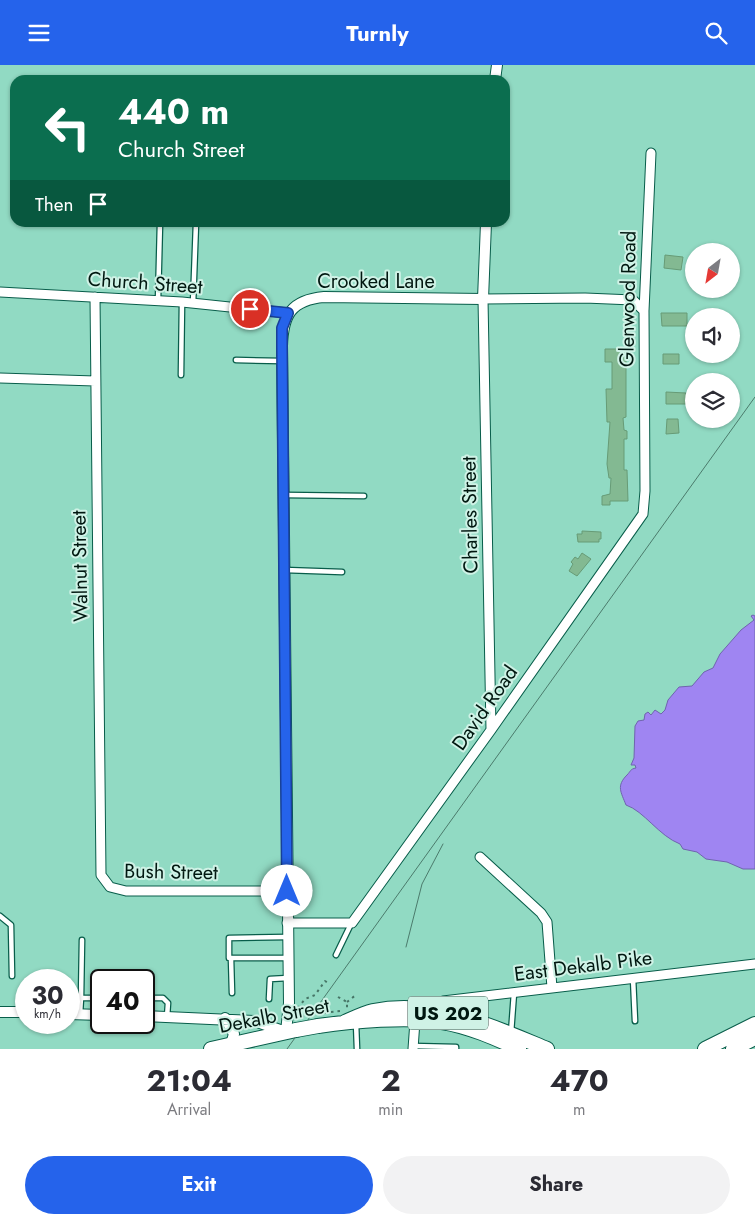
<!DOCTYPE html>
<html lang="en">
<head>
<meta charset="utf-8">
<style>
	:root { --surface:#fff; --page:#f2f2f3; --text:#2b2b33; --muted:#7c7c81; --accent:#2563eb }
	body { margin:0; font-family:Jost,sans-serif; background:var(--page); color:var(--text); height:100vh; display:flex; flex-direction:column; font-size:19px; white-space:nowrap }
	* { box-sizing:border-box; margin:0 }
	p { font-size:16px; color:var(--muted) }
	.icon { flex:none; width:28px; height:28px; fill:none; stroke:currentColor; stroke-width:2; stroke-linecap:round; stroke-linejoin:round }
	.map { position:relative; height:984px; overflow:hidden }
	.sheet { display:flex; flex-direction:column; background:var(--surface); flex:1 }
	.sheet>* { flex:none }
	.guide { position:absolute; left:10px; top:10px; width:500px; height:152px; border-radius:15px; box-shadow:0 1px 4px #0004; background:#0b6e4f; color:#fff; overflow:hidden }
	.needle { width:32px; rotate:211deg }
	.controls { position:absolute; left:685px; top:178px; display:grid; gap:10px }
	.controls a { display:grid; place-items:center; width:55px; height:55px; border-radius:50%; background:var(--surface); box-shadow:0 1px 4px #0004; font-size:25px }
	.speed { position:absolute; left:15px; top:904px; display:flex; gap:10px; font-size:25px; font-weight:700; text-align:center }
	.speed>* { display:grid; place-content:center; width:65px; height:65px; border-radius:50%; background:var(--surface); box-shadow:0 1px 4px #0004; line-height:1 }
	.speed small { font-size:12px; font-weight:400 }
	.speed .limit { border:2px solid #111; border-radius:8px; background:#fff; color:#111 }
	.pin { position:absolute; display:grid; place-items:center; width:42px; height:42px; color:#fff; margin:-21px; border:2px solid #fff; border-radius:50%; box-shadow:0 1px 5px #0007 }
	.me { position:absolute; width:55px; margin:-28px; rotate:0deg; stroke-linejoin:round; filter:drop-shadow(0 0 4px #0008) }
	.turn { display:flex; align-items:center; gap:18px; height:105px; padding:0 25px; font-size:22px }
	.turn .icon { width:65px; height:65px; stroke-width:2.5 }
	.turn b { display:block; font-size:35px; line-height:42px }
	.then { display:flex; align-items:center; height:48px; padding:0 25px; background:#0003; gap:10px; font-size:19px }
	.eta { display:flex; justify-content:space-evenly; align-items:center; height:85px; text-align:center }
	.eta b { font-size:30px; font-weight:700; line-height:35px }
	.primary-button { display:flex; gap:10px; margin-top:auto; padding:10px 25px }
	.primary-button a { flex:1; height:58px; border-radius:30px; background:var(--accent); color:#fff; font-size:20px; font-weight:700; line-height:58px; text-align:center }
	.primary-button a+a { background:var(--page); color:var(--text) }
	header { display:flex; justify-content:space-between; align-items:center; height:65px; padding:0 25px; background:var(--accent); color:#fff; font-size:22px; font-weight:700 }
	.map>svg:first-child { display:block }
	.water { fill:#9f85f2; stroke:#6f64ae }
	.building { fill:#83b992; stroke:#679b76 }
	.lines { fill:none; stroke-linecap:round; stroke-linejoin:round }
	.service-casing { stroke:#085d4a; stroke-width:7 }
	.minor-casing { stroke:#085d4a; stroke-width:11 }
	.tertiary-casing { stroke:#085d4a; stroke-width:12 }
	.trunk-casing { stroke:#085d4a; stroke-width:16 }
	.path { stroke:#467566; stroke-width:2; stroke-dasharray:2.5 4; stroke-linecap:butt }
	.service { stroke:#fff; stroke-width:4.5 }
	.minor { stroke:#fff; stroke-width:9 }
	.tertiary { stroke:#fff; stroke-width:10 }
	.trunk { stroke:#fff; stroke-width:14 }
	.tram { stroke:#4b7b6c; stroke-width:1 }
	.trunk-bridge-casing { stroke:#085d4a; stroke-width:16; stroke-linecap:butt }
	.path-bridge { stroke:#467566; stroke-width:2; stroke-dasharray:2.5 4; stroke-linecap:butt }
	.trunk-bridge { stroke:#fff; stroke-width:14 }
	.route-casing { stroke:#184099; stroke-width:12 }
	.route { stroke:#2563eb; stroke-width:9 }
	.labels { text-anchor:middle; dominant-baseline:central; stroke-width:4; stroke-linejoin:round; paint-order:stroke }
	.shield { fill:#cff2e6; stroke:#3e5950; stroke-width:1 }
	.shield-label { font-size:19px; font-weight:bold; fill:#001710 }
	.street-label { font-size:20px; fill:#001710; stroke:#cff2e6 }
</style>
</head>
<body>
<header><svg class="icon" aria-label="menu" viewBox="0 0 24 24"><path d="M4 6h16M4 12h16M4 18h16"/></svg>Turnly<svg class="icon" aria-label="search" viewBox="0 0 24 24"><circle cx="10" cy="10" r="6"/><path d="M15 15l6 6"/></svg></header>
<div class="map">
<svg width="755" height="984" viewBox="0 0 755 984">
	<rect width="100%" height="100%" fill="#91dac3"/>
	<path class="water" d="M753,550L755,551V804H743L727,797L706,794L697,787L683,784L680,779C659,771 644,746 626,740C621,727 616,721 627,710C631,706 630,704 636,703L635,700H631L634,693L635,661L638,656L644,655L645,649L648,647L651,650L655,645L661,649L665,645L668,635L679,622L692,621L704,607L713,603L720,589L741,565L754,555L751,551Z"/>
	<path class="building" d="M665,190L683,192L681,205L664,203Z
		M661,248H687V261H662Z
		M605,284H626V352L623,353L624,365L627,366V374H624V405H627L628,436H610V440H602V431L610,429L611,413H609L607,399L610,357H607L606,324H612V297H605Z
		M663,289H679V299H663Z
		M666,327L686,328V339H666Z
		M667,354H678L679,368L666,369Z
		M582,466L601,467V474H599V477H578L577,469H582Z
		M582,488L591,494L577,511L569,506L573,499L571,497L575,492L578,494Z"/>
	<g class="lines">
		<defs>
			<path id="service" d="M158,236L160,158
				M193,239L196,158
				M236,295L282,296
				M181,310L182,237
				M285,430L364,431
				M285,505L342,507
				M0,851L11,860L12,911
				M287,872L229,873V893H287
				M336,890L351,859
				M231,893L232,928
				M633,913L635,956
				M81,933L82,875
				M144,933H163L168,938L167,952
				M269,934L270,914L288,913
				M80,949L81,933H101
				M356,958L357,984
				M511,968L514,928
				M413,981L456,982V984"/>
			<path id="minor" d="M0,227L182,237L288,248
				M95,232L101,810L110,822L126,826H287
				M0,313L95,316
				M491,665L483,234L585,233L633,235L644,246
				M480,792L541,848L547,857L552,923
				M287,858H352L491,665L643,449L645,426L644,246L651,88
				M413,984L416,942L443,936L755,899"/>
			<path id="tertiary" d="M495,15L497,0
				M0,947H26
				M69,949L101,950
				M144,951L254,956L286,967L289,938L282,281C283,250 291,235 324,232L483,234L486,158
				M225,953L234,969L231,979"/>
			<path id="trunk" d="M345,957C354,953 364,948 373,946C435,934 492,961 547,984
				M318,961C353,956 408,951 442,957C468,961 495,973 519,984
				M211,984L296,965
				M705,984L755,959
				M733,984L755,973"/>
		</defs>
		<use href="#service" class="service-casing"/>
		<use href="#minor" class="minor-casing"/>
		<use href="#tertiary" class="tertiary-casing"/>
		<use href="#trunk" class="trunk-casing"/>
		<path class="path" d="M338,932L347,937V944
			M347,937L357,929
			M298,943L305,934L315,930L325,916L330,919
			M297,947L300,951L305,952
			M331,947L341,946"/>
		<use href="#service" class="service"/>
		<use href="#minor" class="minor"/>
		<use href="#tertiary" class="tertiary"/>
		<use href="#trunk" class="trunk"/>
		<path class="tram" d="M406,882L422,819L443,779
			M287,984L755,332"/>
		<defs>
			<path id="trunk-bridge" d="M296,965L318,961"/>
		</defs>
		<use href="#trunk-bridge" class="trunk-bridge-casing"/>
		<path class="path-bridge" d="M318,949L331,947"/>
		<use href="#trunk-bridge" class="trunk-bridge"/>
	</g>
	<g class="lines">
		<defs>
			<path id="route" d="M250,244L288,248L282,263V281L287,826"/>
		</defs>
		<use href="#route" class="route-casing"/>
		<use href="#route" class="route"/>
	</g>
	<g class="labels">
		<rect class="shield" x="408" y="931.5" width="80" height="33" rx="4"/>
		<g class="shield-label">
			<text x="448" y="948">US 202</text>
		</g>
		<g class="street-label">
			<text x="376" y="216">Crooked Lane</text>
			<text transform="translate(145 218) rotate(4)">Church Street</text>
			<text transform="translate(628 234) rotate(-89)">Glenwood Road</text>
			<text transform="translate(470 450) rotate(-91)">Charles Street</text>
			<text transform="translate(80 501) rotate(-91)">Walnut Street</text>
			<text transform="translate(485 643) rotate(-55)">David Road</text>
			<text transform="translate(171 807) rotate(1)">Bush Street</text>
			<text transform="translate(583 901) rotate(-7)">East Dekalb Pike</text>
			<text transform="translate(274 951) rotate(-11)">Dekalb Street</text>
		</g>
	</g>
</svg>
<div class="controls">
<a><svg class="needle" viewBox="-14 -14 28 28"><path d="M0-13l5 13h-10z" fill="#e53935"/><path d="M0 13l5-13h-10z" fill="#7c7c81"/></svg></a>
<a><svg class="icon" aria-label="sound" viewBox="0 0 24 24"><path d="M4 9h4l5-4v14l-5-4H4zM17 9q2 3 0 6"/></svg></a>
<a><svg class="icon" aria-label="layers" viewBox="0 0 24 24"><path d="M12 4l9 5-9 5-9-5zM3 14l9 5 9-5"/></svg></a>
</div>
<div class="speed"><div>30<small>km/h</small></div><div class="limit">40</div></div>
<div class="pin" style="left:250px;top:244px;background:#d93025"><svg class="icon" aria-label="arrive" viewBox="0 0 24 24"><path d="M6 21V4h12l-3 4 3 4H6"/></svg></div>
<svg class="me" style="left:287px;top:826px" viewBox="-20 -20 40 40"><circle r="19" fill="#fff"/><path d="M0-13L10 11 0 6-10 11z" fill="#2563eb"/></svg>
<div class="guide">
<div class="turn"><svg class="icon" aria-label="left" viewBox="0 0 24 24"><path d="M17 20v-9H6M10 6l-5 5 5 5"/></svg><div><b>440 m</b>Church Street</div></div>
<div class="then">Then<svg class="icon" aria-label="arrive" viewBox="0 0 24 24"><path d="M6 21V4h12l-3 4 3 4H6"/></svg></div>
</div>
</div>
<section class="sheet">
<div class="eta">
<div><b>21:04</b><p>Arrival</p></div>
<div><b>2</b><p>min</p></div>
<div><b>470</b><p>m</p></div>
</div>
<div class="primary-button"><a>Exit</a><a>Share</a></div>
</section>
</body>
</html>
